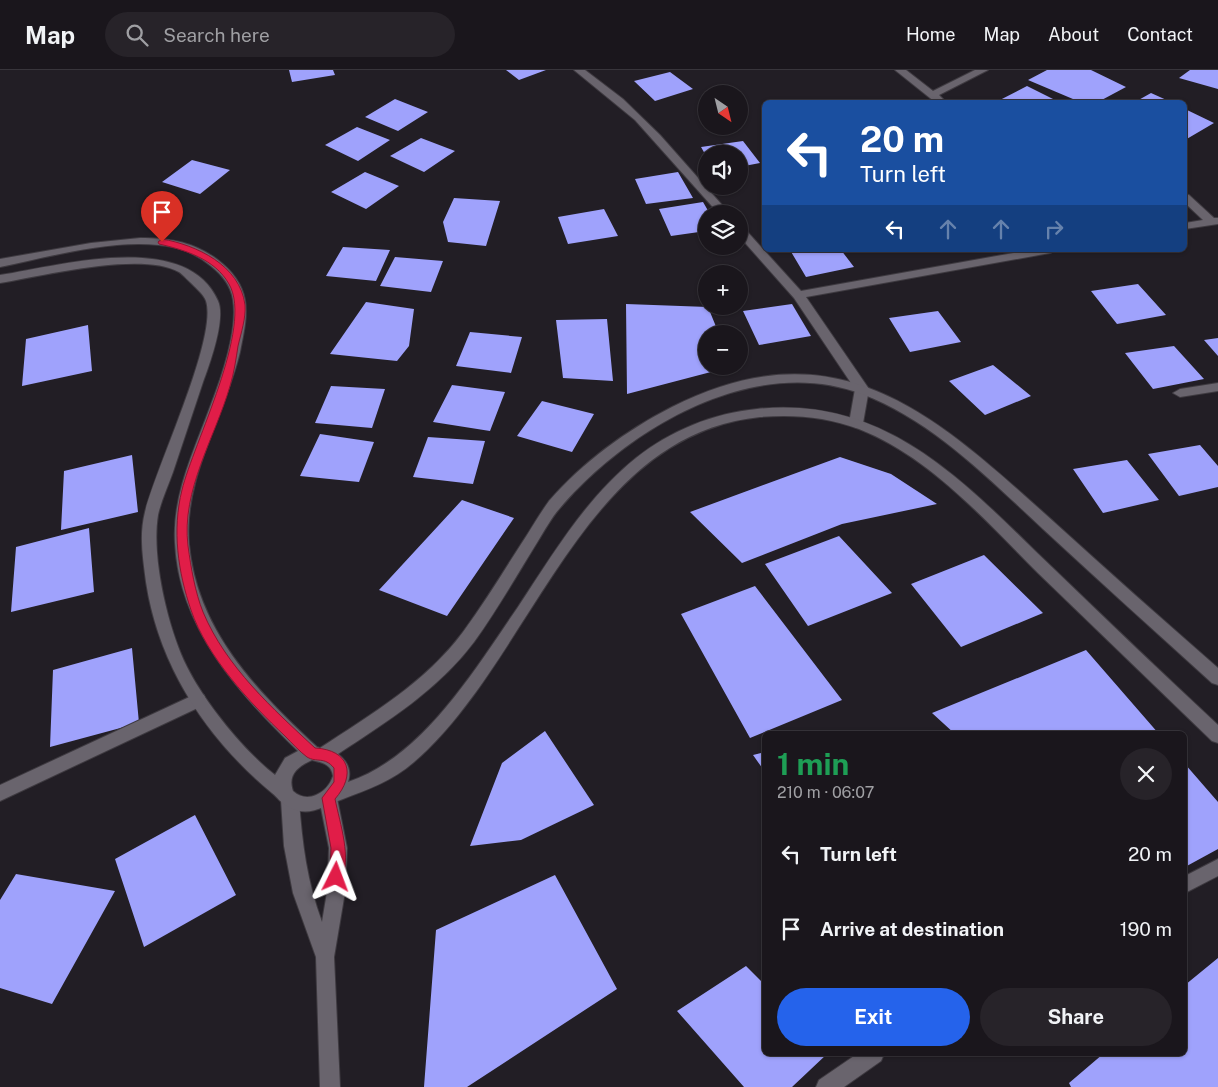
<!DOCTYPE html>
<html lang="en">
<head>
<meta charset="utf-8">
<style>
	:root { --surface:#1a161c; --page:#272329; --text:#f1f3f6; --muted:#9f9fa3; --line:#38353b; --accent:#2563eb }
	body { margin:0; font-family:"Public Sans",sans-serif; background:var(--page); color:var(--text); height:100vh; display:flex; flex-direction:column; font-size:19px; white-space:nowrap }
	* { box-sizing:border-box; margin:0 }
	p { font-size:16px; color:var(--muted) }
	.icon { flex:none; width:28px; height:28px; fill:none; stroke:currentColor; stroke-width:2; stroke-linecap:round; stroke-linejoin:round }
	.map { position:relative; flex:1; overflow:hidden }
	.panel { position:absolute; left:762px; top:661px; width:425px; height:325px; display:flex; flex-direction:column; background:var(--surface); border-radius:8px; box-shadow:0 1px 4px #0004,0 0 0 1px var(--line) }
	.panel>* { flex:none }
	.hud { position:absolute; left:762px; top:30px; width:425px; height:152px; border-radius:8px; box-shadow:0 1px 4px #0004,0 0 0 1px var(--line); background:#1a4fa0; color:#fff; overflow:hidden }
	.needle { width:32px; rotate:145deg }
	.fabs { position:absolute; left:698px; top:15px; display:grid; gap:10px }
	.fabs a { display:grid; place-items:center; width:50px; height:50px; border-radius:50%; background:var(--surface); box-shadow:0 1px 4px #0004,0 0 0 1px var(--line); font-size:25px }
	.pin { position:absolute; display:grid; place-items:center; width:42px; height:42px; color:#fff; margin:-51px -21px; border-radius:50% 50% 50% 0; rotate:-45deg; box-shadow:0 0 5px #0007 }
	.pin .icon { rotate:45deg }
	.me { position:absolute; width:55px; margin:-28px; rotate:3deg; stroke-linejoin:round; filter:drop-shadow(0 0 4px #0008) }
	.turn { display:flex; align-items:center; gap:18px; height:105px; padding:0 15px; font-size:22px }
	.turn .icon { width:65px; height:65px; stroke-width:2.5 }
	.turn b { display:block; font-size:35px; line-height:42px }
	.lanes { display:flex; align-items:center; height:48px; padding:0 15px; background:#0003; justify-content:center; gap:25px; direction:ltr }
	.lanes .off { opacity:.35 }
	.round { display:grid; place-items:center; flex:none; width:52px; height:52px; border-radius:26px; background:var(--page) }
	.summary { display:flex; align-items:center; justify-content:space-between; height:85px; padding:0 15px }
	h1 { font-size:30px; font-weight:700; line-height:38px; color:#1e9e55 }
	.action { display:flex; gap:10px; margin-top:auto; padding:10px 15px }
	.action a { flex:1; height:58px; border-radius:30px; background:var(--accent); color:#fff; font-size:20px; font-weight:700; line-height:58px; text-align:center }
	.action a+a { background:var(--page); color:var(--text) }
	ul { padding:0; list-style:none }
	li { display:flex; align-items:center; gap:15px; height:75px; padding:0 15px }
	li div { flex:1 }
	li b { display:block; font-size:19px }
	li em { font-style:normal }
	header { display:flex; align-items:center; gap:30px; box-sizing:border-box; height:70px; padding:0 25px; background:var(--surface); border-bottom:1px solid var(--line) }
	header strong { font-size:24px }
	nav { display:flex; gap:28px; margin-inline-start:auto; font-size:18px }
	.search { width:350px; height:45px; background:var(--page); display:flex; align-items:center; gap:12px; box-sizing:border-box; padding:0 18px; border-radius:28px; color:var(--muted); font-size:19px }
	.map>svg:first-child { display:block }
	.building { fill:#9fa2fc }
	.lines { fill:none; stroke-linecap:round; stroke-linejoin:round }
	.street-casing { stroke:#3e3a40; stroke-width:2 }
	.secondary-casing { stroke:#3e3a40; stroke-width:2 }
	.street { fill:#69646d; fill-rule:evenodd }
	.secondary { fill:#69646d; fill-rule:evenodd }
	.route { fill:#e11d48; stroke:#92132f }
</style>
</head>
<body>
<header>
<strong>Map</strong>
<div class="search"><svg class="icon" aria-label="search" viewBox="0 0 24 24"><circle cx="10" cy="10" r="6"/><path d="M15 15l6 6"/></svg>Search here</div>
<nav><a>Home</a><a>Map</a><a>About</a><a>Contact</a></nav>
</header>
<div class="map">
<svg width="1218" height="1017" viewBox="0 0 1218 1017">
	<rect width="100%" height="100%" fill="#221e25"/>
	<path class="building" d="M289,0H333L335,5L292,12Z
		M506,0H546L519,10Z
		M1047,0H1091L1126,17L1098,32H1080L1028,10Z
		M1190,0H1218V19L1179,8Z
		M670,2L693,19L655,31L634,11Z
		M1027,16L1059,32H996Z
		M1151,23L1171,32H1135Z
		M395,29L428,42L398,61L365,47Z
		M1185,39L1214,53L1185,70Z
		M357,57L390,70L358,91L325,75Z
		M421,68L455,81L424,102L390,86Z
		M743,71L760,93L739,97V84H705L701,77Z
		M192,90L230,100L200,124L162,112Z
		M365,102L399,116L366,139L331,122Z
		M678,102L693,128L646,134L635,109Z
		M454,128L500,131L486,176L448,172L443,152Z
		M703,132L710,144H706V161L671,166L659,139Z
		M604,139L618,166L568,174L558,147Z
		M343,177L390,180L376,211L326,206Z
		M790,180H841L854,197L806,207Z
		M395,187L443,191L431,222L380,216Z
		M1138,214L1166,245L1117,254L1091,221Z
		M366,232L414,239L409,276L397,291L330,284Z
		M626,234L708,237L719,264H706V296L730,297L627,324Z
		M792,234L811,266L759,275L743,241Z
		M938,241L961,272L910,282L889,248Z
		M607,249L613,311L563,308L556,250Z
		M88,255L92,301L22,316L26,269Z
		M470,262L522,267L511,303L456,296Z
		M1218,268V286L1204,270Z
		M1174,276L1204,309L1153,319L1125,283Z
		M993,295L1031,326L985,345L949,311Z
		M452,315L505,322L490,361L433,352Z
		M331,316L385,319L372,358L315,353Z
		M542,331L594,344L572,382L517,366Z
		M320,364L374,372L359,412L300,406Z
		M428,367L485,371L473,414L413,407Z
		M1200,375L1218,396V417L1179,426L1148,384Z
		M132,385L138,442L61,460L64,401Z
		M840,387L891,404L937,434L842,454L742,493L690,442Z
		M1127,390L1159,430L1103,443L1073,399Z
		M462,430L514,448L447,546L379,520Z
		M89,458L94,522L11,542L16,477Z
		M839,466L892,523L808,556L765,494Z
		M984,485L1043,543L961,577L911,514Z
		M755,516L842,630L750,668L681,544Z
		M132,578L139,653L50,677L53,600Z
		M1086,580L1159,664H955L932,643Z
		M545,661L594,735L521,770L470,776L502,693Z
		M765,682V702L753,685Z
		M1185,694L1218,732V779L1185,797Z
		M195,745L236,825L144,877L115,789Z
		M16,804L115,821L52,934L0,918V830Z
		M555,805L617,919L467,1017H424L436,860Z
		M1218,888V1017H1071L1069,1013L1103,984H1185V915Z
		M746,896L765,915V984H827L792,1017H744L677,941Z"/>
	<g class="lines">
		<defs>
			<path id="street" d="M574,0H585L623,29L660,65L730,144H719L635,50Z
				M895,0H906L933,21L975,0H988L939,25L946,32H935Z
				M1185,124L1189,125L1214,148H1218V154L1185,159V153L1203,150L1185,133Z
				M739,156L743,157L801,221L1030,180H1056L1050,183L806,227L869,319L863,353L856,358L849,353L855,319L794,228L739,166Z
				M1218,313V321L1180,327L1173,323L1180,319Z
				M198,623L204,625L206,630L204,635L0,731V715Z
				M328,720L334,723L337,728L347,778L345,822L334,887L340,1017H320L316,887L293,823L284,776L281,730L284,725L290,722L296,725L299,730C302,773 307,812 322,852L327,822L329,778L319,728L322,723Z
				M1218,789V806L1185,823V806Z
				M857,984H884L881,991L844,1017H816L819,1010Z"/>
			<path id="secondary" d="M140,168C170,168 194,172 218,190C231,200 242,213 245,230C248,247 243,266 240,282C225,345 183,408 189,474C197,561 257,621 317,677L320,678C372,644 426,612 463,562C486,531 506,497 527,465C534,454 541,442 549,431C583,392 627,360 672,337C839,253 935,345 1054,452C1108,501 1163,550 1218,598V615L1212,613C1156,562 1099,511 1043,459C989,409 933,351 862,324C755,283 628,358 560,438C551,448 545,460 538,471C517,505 497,540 474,572C438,620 388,651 338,684C347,691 352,700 348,712C423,687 475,599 518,537C553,484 586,428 636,388C670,361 713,343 757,339C890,325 968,417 1055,500C1109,552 1163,604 1218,655V673L1212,671C1154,615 1096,559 1038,503C985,450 930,387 859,359C827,347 794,344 760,347C581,365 533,589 414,692C392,711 369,719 343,729C323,736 308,749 287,736C281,733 277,727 272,723C207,669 159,597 146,512C143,488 139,466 145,442C156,397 218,268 206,231C204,225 198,220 194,216C192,214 181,203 179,202C141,181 43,206 0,213V205C59,196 187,159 218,231C226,249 210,293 203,312C193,342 183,372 173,402C168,416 161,431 158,445C151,487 168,559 187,597C205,633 244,681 275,705L285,688L298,681C240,625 179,559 175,473C172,425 194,381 210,337C221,309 238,260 233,230C231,215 222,205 211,196C201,188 189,181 177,178C123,165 54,186 0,197V189L91,173ZM312,690C323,693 331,694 333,706C328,722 308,735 293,721C287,704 299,696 312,690Z"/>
		</defs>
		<use href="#street" class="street-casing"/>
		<use href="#secondary" class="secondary-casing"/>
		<use href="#street" class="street"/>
		<use href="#secondary" class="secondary"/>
	</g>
	<path class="route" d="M162,169C196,175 240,195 245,235C246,248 241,263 238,276C236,289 234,303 230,316C215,368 181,420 188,476C191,498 195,522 203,542C226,597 273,639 315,678C350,680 356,705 335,729C340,754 352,788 341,812L336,814L332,812L330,807L331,778L322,728L334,712V698C324,686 317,693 307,687C299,681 292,673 285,666C250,633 207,587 191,540C178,502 172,460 182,420C193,374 254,257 229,214C215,189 185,180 159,174L158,172Z"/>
</svg>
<div class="fabs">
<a><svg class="needle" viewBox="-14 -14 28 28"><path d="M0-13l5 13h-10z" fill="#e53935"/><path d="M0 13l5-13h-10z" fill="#9f9fa3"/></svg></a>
<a><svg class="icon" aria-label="sound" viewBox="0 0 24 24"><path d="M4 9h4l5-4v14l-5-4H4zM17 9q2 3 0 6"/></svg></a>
<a><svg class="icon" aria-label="layers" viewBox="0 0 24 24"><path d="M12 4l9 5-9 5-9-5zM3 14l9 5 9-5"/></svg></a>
<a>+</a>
<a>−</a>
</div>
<div class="pin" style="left:162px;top:172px;background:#d93025"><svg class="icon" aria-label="arrive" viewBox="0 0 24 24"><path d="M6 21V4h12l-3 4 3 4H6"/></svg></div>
<svg class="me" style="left:336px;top:807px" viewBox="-20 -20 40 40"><path d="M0-17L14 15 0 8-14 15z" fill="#e11d48" stroke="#fff" stroke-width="4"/></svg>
<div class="hud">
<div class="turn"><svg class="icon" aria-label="left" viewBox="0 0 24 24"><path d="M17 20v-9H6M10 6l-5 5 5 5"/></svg><div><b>20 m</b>Turn left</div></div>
<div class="lanes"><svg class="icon" aria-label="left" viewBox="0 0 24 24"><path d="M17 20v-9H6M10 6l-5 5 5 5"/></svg><svg class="icon off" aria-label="ahead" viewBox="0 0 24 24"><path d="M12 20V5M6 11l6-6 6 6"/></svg><svg class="icon off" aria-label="ahead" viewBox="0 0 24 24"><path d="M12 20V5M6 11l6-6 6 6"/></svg><svg class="icon off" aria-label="right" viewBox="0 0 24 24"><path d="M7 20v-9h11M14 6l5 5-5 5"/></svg></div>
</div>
<section class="panel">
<div class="summary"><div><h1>1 min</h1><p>210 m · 06:07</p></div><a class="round"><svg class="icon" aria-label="close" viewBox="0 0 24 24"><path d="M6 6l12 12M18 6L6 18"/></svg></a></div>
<ul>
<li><svg class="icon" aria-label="left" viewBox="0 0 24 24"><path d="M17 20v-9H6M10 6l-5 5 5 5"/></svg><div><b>Turn left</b></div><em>20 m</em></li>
<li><svg class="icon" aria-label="arrive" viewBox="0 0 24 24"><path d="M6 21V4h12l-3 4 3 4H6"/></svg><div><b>Arrive at destination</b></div><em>190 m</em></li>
</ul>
<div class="action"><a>Exit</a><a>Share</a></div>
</section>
</div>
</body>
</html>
